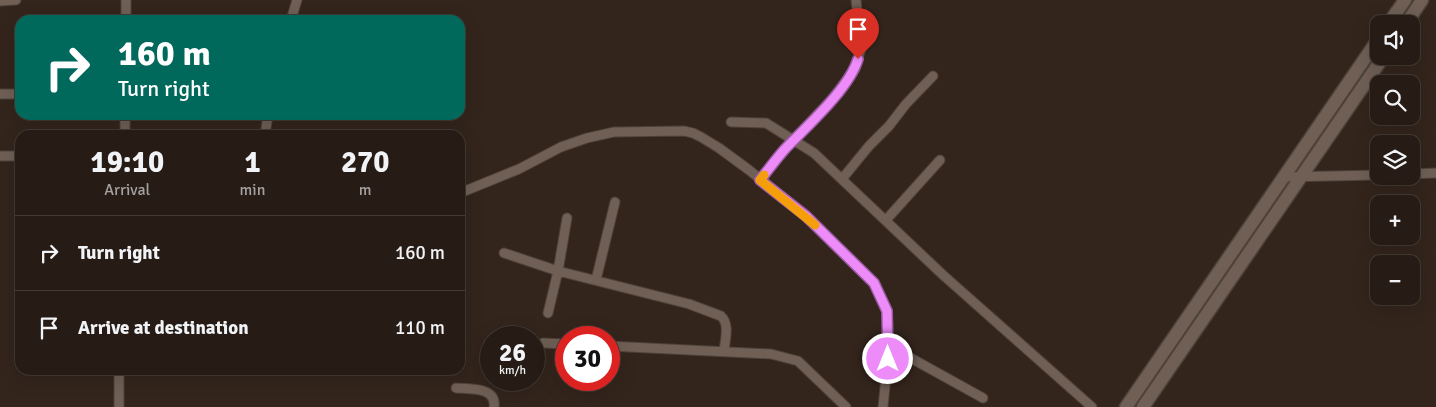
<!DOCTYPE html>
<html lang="en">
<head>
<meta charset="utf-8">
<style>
	:root { --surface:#261c15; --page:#322922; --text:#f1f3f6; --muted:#a4a1a0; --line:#423a34 }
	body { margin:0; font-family:Signika,sans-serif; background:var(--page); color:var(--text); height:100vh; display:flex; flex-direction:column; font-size:19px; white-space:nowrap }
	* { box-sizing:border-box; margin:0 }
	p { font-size:16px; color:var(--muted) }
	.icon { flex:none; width:28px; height:28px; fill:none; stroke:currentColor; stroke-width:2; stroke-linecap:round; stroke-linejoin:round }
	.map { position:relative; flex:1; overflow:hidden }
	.side { position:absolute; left:15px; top:130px; width:450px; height:245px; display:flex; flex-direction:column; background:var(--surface); border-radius:15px; box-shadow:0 5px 20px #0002,0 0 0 1px var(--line) }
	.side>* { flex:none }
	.guide { position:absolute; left:15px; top:15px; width:450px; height:105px; border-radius:15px; box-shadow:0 5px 20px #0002,0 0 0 1px var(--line); background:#00695c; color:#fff; overflow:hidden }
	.fabs { position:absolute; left:1370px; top:15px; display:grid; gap:10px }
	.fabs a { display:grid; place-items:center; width:50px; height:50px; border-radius:10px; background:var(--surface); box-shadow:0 5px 20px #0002,0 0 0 1px var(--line); font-size:25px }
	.speed { position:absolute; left:480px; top:326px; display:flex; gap:10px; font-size:25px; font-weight:700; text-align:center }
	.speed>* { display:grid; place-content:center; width:65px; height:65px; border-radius:50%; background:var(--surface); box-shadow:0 5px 20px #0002,0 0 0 1px var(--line); line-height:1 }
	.speed small { font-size:12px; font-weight:400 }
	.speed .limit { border:8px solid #d22; background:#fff; color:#111 }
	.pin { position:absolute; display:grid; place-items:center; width:42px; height:42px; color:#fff; margin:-51px -21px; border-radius:50% 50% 50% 0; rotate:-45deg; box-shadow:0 0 5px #0007 }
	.pin .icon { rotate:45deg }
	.me { position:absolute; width:55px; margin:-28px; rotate:0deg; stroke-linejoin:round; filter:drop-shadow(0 0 4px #0008) }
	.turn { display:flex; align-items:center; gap:18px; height:105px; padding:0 20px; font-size:22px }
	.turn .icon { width:65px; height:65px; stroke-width:2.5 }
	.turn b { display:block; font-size:35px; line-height:42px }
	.eta { display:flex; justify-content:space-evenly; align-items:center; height:85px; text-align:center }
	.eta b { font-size:30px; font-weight:700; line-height:35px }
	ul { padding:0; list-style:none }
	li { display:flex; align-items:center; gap:15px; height:75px; padding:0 20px; border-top:1px solid var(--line) }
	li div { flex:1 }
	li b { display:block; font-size:19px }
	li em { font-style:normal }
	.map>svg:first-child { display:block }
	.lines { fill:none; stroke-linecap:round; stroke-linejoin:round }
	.street-casing { stroke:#4d423a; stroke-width:11 }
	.secondary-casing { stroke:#4d423a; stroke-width:15 }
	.street { stroke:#6f5f55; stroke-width:9 }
	.secondary { stroke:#6f5f55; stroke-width:12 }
	.route-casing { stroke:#9a5ba2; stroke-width:12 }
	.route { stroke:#ed8cf9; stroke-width:9 }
	.slow { stroke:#f59e0b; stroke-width:9 }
</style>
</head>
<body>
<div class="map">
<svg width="1436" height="407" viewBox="0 0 1436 407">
	<rect width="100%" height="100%" fill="#33251c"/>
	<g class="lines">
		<defs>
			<path id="street" d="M0,1L16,0
				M126,20V0
				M291,20L297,0
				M0,94H20
				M731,122L766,123L814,153L943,275L1092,407
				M125,135V115
				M265,135L268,115
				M0,156H20
				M1411,174L1436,173
				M1283,177L1379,175
				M761,179L784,150L832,99L855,69L861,49L856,0
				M842,179L869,146L889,126L906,104L933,76
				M460,193L519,169L561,147L587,138L614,132L684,131L693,133L701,137L719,148L749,170L806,216L874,283L887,311L889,346L883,407
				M886,220L940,160
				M504,253L558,271L689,304L721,316C730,324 725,340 724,351
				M596,280L615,202
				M548,313L558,271L567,218
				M543,343L566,344
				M609,346L771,354L798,361L846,407
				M889,346L983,398
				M456,388C470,389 497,387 494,407
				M119,407V370"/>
			<path id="secondary" d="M1388,24L1405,0
				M1406,24L1422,0
				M1126,407L1379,38
				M1143,407L1384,56"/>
		</defs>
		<use href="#street" class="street-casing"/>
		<use href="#secondary" class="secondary-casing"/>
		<use href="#street" class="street"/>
		<use href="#secondary" class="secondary"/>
	</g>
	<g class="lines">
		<defs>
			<path id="route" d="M858,59C849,89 807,126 785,149C776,159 769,169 760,180L806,216L874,283L887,311L888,359"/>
		</defs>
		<use href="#route" class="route-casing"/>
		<use href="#route" class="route"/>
		<path class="slow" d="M764,175L760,180L815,225"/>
	</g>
</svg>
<div class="fabs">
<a><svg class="icon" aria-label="sound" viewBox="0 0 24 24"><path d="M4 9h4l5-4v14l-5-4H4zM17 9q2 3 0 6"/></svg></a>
<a><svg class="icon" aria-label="search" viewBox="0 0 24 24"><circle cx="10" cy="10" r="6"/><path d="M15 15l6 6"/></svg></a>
<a><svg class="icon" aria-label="layers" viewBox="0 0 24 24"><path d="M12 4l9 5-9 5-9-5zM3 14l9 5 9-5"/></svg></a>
<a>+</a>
<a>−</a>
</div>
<div class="speed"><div>26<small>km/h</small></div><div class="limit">30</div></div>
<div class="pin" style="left:858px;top:59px;background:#d93025"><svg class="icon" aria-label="arrive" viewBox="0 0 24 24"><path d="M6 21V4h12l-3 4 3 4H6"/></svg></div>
<svg class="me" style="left:888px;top:359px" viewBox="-20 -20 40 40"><circle r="17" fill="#ed8cf9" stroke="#fff" stroke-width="3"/><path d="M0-11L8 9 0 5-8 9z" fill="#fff"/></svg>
<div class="guide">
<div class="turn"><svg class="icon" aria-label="right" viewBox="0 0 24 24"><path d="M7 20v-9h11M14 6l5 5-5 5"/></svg><div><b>160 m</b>Turn right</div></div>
</div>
<section class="side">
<div class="eta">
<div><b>19:10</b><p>Arrival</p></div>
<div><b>1</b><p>min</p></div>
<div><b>270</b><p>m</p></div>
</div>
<ul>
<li><svg class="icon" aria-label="right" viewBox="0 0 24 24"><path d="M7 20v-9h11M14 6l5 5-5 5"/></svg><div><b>Turn right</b></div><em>160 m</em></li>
<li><svg class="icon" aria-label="arrive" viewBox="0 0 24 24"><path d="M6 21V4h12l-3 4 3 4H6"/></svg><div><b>Arrive at destination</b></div><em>110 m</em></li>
</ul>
</section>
</div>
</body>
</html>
